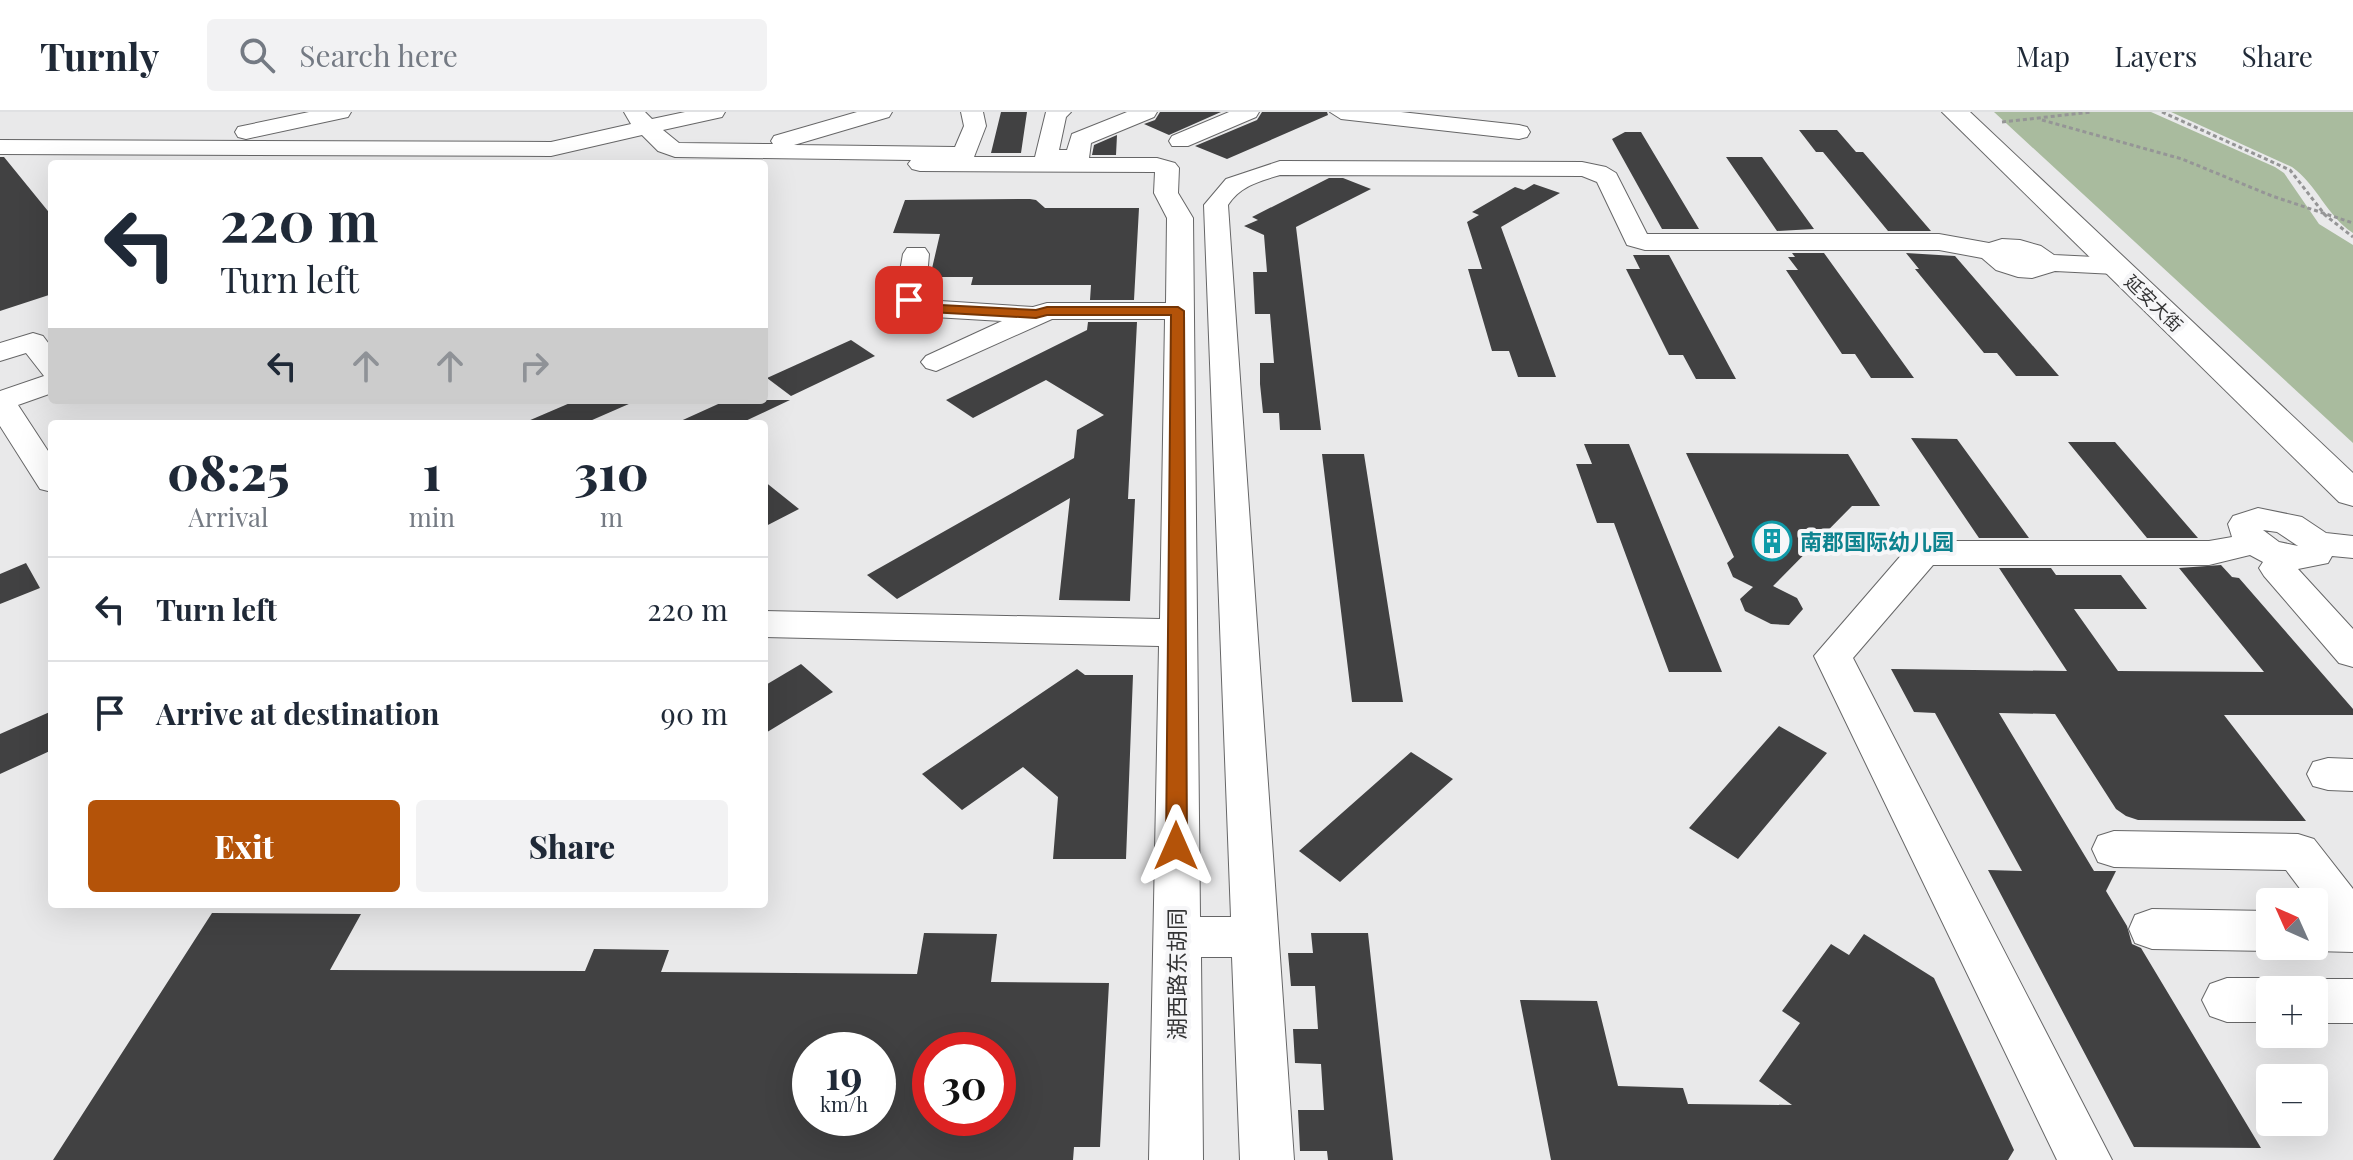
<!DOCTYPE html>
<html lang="en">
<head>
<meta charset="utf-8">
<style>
	:root { --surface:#fff; --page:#f2f2f3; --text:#1f2937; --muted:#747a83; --line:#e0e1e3; --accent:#b45309 }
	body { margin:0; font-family:"Playfair Display","Noto Sans SC",serif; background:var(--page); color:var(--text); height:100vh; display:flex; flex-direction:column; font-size:30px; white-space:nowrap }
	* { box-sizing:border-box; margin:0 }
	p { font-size:26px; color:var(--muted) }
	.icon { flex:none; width:44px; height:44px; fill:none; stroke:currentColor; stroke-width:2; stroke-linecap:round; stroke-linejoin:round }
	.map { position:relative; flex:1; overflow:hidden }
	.sheet { position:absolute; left:48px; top:308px; width:720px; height:488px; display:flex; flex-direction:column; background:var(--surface); border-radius:8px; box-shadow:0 8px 32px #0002 }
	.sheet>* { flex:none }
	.banner { position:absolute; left:48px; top:48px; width:720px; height:244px; border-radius:8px; box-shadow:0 8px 32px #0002; background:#fff; color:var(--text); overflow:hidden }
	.needle { width:52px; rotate:315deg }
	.controls { position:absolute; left:2256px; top:776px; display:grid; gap:16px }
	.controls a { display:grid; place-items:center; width:72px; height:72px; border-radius:8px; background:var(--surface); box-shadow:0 8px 32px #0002; font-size:40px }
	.speed { position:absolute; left:792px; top:920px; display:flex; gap:16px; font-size:40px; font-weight:700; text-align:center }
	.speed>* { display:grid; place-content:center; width:104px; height:104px; border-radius:50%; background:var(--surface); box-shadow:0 8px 32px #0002; line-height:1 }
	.speed small { font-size:20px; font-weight:400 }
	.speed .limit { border:12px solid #d22; background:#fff; color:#111 }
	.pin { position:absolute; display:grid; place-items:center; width:68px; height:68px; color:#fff; margin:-34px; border-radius:16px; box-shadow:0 4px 12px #0006 }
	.me { position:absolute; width:88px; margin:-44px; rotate:0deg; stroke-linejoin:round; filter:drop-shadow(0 0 6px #0008) }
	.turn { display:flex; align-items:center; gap:28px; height:168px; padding:0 40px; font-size:36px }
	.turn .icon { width:104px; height:104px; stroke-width:2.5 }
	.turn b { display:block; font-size:56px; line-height:68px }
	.lanes { display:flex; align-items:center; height:76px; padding:0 40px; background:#0003; justify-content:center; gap:40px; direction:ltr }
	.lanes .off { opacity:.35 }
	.eta { display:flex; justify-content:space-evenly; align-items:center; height:136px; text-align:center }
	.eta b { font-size:48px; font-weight:800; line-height:56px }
	.primary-button { display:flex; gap:16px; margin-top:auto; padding:16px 40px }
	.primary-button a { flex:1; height:92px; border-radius:8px; background:var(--accent); color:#fff; font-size:32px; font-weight:800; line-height:92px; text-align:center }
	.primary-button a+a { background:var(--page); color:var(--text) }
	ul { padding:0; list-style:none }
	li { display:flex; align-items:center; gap:24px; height:104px; padding:0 40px; border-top:2px solid var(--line) }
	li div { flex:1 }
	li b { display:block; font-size:30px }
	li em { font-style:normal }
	header { display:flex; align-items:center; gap:48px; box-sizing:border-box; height:112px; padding:0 40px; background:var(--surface); border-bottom:2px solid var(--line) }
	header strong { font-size:38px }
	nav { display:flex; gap:44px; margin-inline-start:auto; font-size:28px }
	.search { width:560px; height:72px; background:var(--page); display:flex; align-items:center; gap:20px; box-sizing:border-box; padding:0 28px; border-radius:8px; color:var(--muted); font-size:30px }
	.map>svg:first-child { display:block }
	.forest { fill:#a9bb9e }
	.building { fill:#414142; fill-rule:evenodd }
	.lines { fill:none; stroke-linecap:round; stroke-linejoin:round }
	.minor-casing { stroke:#666667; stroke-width:2 }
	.major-casing { stroke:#666667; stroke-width:2 }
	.path { stroke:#959596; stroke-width:3; stroke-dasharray:4 3; stroke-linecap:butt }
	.minor { fill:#fff; fill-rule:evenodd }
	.major { fill:#fff; fill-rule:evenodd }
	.route { fill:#b45309; stroke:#753606; stroke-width:2 }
	.labels { text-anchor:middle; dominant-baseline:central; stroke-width:8; stroke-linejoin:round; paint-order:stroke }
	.far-street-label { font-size:18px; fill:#343435; stroke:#f6f6f8 }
	.culture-label { font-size:22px; font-weight:bold; fill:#0d838f; stroke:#f6f6f8; text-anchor:start }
	.street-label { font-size:22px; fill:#343435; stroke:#f6f6f8 }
</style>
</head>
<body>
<header>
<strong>Turnly</strong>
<div class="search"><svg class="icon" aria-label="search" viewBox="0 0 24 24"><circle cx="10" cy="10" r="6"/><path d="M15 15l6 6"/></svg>Search here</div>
<nav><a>Map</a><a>Layers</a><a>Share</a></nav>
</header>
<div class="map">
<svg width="2353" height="1048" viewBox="0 0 2353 1048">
	<rect width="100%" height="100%" fill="#e9e9ea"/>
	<path class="forest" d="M1994,0H2151L2275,55L2284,61L2319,112L2353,133V331Z
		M2171,0H2353V121C2327,104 2317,73 2292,55Z"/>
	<path class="building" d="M1001,0H1027L1021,41H991Z
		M1160,0H1221L1169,23L1144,12L1155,8Z
		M1262,0H1327L1328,3L1227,47L1195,34L1257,8Z
		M1799,18H1837L1856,40H1863L1931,119H1888L1823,40H1816Z
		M1625,20H1641L1699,117H1662L1612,27Z
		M1117,23L1116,43H1092L1094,33Z
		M0,45H4L52,104V182L0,199Z
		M1726,45H1762L1814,117L1777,119Z
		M1329,66H1343L1371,77L1296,115L1321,318H1280L1279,301H1263L1260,272V251H1274L1270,202H1255L1253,160H1267L1264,123L1244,114L1258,108L1252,105Z
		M1534,72L1560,81L1501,115L1556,265H1518L1509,239H1492L1468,157H1482L1467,110L1479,103L1472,100L1515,75L1524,78Z
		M1030,87L1036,88L1045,96H1139L1134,188H1090L1091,173H971L973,165H930L940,122L893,121L905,88Z
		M1792,141H1824L1914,266H1871L1855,242H1842L1786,158H1798L1788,145H1795Z
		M1906,141L1955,144L2059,264H2016L1997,241H1984L1915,157H1919Z
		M1633,143H1669L1736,267H1696L1683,243H1669L1626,157H1640Z
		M1088,210H1137L1128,387H1135L1130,489L1059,488L1070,386L897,487L867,463L1074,346L1077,318L1104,303L1046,268L973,306L946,288L1087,218Z
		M851,228L875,244L791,284L767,266Z
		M577,288H638L583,312H521Z
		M727,288H790L739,312H674Z
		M1911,326L1957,327L2029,426H1979Z
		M2068,330H2115L2198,426H2147Z
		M1584,332H1629L1722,560H1669L1614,411H1597L1576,352H1592Z
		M1686,341L1848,342L1880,394H1852L1773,474L1797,486L1803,497L1789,513L1771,512L1745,499L1740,487L1753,475L1733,465L1727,451L1734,445Z
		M1322,342H1364L1403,590H1352Z
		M764,369L799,397L764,415Z
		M26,451L40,476L0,492V462Z
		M2221,453L2232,465L2239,466L2353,597V603H2224L2306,709L2138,708L2126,704L2116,697L2055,602L1999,601L2094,759H2116L2106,779L2127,814L2132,832L2141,836L2261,1036L2134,1035L1988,758L2022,759L1935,601L1914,600L1891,557L2067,559L1999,456H2051L2056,463H2121L2147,497H2074L2118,559L2264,560L2179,456Z
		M801,552L833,580L764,622V574Z
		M1077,557L1085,563H1133L1126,747H1053L1058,685L1023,655L962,698L922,662Z
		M52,599V638L0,662V622Z
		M1779,614L1827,641L1738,747L1689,716Z
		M1411,640L1453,667L1340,770L1299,739Z
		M212,801L361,802L330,858L585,859L594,837L669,838L661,860L917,862L924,821L997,822L991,870L1109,871L1100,1035H1074L1073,1048H53ZM810,938H878V1006H810ZM930,938H998V1006H930Z
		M1311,821H1368L1393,1048H1328L1327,1039H1300L1298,998H1324L1321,952L1295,951L1293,917H1318L1315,874H1291L1288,841H1313Z
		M1864,822L1934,866L2014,1038L2008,1048H1551L1520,888L1597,889L1618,974L1683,976L1688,992L1792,993L1759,969L1800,911L1782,899L1831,832L1849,843Z"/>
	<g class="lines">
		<defs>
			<path id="minor" d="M309,0H351L348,5L246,27L238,25L235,20L238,15Z
				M624,0H645L652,7L685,0H725L722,5L663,18L679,31L773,32L771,29L774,24L857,0H892L889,5L794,33L955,35L964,14L961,0H983L986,14L974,45H1035L1046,0H1071L1066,5L1059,38H1067L1072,22L1127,0H1157L1154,5L1091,31L1089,46H1157L1175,51L1179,56L1178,81L1193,106L1200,805H1231L1204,93L1226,67L1280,49L1582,50L1606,55L1616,61L1647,122H1939L1989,131L2002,127L2020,128L2041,134L2054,143L2115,146L2124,148L2128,154L2124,160L2115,162L2055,159L2032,166L2018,165L1996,158L1982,146L1939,138H1645L1627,133L1597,70L1582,64L1280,63C1260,69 1240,74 1228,93L1294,1048H1240L1232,845H1201L1203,1048H1149L1159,534L764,525V499L1160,507L1165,207H1052L936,259L926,256L921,250L926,244L1002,209L917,204L907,202L895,188L903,142L907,136H925L929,142L925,188L1033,195L1047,191H1166L1167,106L1154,81L1155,60L920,59L912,57L908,52L911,48L675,45L658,39L642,23L551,44L0,42V28L551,30L631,12Z
				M1229,0H1259L1256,5L1188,34H1172L1169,29L1172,24Z
				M1330,0H1401L1519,13L1527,15L1530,20L1527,25L1519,27L1341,7Z
				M33,221L43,224L52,236V281L18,293L52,345V380L40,377L0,314V279L44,264L26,241L0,249V231Z
				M2258,396L2302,405L2326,421L2353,424V446L2332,444L2328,451L2298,457L2353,517V555L2339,551L2264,464L2259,456L2263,450L2250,443L2209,453H1933L1853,546L2112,1048H2057L1814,544L1910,433L1923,429H2209L2232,425L2228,412L2233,404ZM2263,418L2277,420L2298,434L2279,430Z
				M2328,646L2353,647V679L2328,678L2313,674L2307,662L2313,650Z
				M2114,719L2298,722L2314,727L2353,777V840L2314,839L2300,834H2314V790H2310L2286,758L2114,755L2098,750L2092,737L2098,724Z
				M2152,797L2270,799V834H2284L2270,839L2152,837L2135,831L2129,817L2135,803Z
				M2227,866H2270L2287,872L2290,878H2270V910H2227L2210,904L2202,888L2210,872Z
				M2314,867H2353V911H2314V878H2295L2297,873Z"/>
			<path id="major" d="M1942,0H1970L2353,361V394L2339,390Z"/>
		</defs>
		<use href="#minor" class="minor-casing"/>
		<use href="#major" class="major-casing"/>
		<path class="path" d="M2162,0L2290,58L2325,103L2353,125
			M2042,8L2182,47L2272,84L2353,111
			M2002,10L2092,0"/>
		<use href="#minor" class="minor"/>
		<use href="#major" class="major"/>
	</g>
	<path class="route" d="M909,184L921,192L1036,198L1047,195H1178L1184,199L1187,734L1184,740L1176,743L1169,740L1166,734L1171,203H1047L1036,206L912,199L902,188Z"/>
	<defs>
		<symbol id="building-ring" viewBox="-11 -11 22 22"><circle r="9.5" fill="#f6f6f8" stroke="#0f9aa8" stroke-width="1.5"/><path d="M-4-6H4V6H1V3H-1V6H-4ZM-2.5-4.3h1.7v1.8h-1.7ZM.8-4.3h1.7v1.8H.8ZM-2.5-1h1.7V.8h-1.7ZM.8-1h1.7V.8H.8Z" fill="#0f9aa8"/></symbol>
	</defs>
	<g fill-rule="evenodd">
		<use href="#building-ring" x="1750" y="407" width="44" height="44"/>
	</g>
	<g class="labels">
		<g class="far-street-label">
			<text transform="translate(2154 191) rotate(44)">延安大街</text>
		</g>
		<g class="culture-label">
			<text x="1800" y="429">南郡国际幼儿园</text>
		</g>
		<g class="street-label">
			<text transform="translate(1176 862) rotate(-90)">湖西路东胡同</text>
		</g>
	</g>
</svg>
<div class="controls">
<a><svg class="needle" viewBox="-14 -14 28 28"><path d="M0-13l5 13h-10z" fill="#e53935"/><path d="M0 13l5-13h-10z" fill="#747a83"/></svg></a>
<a>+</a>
<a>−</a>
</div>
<div class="speed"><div>19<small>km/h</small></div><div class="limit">30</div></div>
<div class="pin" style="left:909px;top:188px;background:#d93025"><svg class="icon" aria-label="arrive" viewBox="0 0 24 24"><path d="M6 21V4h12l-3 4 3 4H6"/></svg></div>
<svg class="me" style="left:1176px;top:734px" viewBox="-20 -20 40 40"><path d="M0-17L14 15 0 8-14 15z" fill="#b45309" stroke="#fff" stroke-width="4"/></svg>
<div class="banner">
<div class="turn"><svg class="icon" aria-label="left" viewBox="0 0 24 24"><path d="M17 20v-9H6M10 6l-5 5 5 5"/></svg><div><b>220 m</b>Turn left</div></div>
<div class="lanes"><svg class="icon" aria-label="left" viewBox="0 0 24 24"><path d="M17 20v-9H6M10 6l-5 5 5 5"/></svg><svg class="icon off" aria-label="ahead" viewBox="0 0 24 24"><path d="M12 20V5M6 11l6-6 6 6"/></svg><svg class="icon off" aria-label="ahead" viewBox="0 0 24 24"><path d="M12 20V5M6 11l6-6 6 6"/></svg><svg class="icon off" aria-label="right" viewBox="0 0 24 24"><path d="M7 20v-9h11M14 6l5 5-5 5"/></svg></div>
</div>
<section class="sheet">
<div class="eta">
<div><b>08:25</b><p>Arrival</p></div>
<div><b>1</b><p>min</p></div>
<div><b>310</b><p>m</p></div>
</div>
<ul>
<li><svg class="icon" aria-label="left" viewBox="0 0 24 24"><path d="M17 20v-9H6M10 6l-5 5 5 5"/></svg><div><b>Turn left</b></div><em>220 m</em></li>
<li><svg class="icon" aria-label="arrive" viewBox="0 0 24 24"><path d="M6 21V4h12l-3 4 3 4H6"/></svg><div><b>Arrive at destination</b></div><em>90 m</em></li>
</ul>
<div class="primary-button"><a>Exit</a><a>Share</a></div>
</section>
</div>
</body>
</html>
